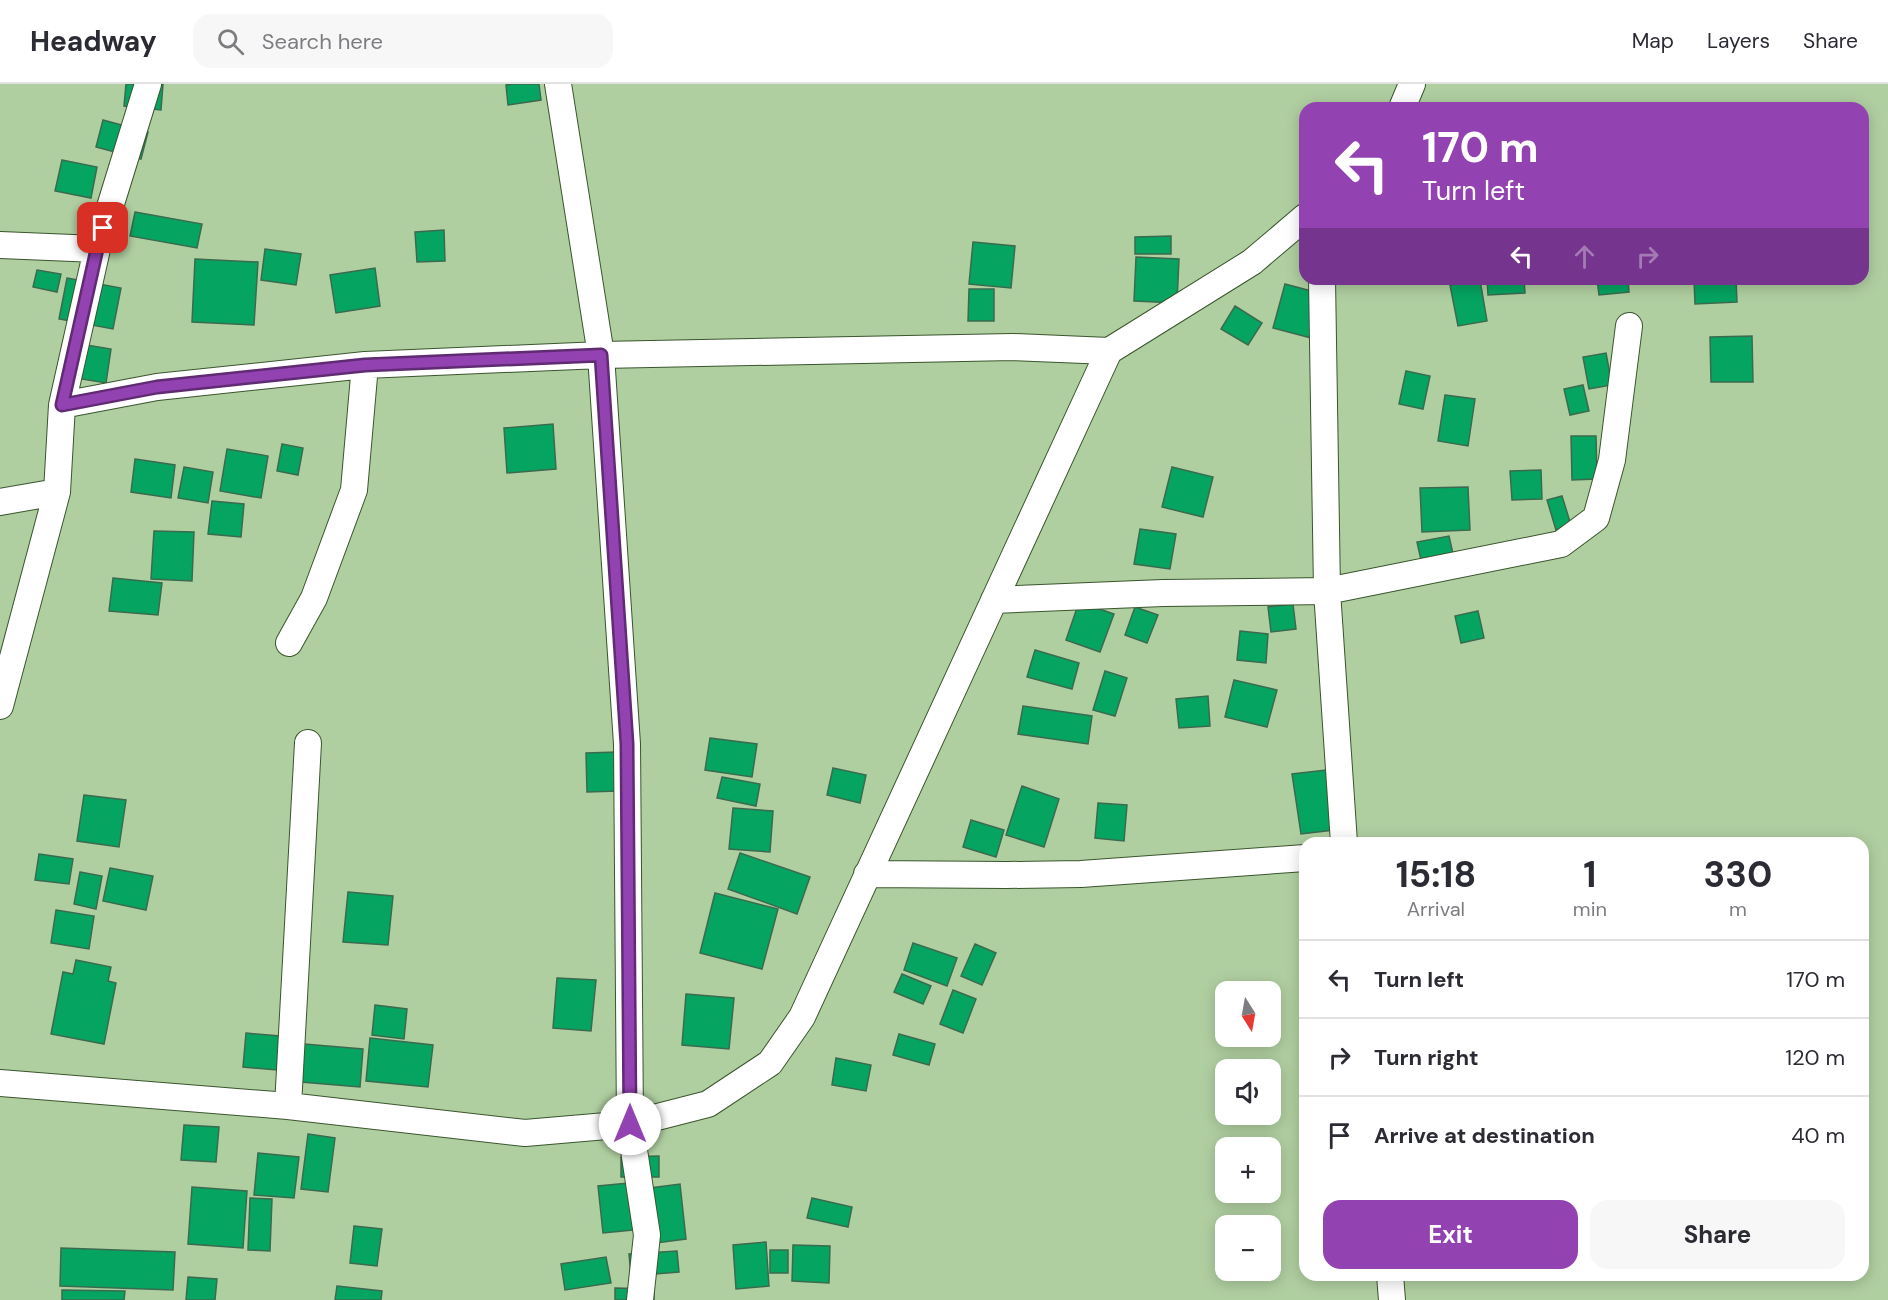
<!DOCTYPE html>
<html lang="en">
<head>
<meta charset="utf-8">
<style>
	:root { --surface:#fff; --page:#f7f7f7; --text:#2b2b33; --muted:#7c7c81; --line:#e1e1e2; --accent:#9342b1 }
	body { margin:0; font-family:"DM Sans",sans-serif; background:var(--page); color:var(--text); height:100vh; display:flex; flex-direction:column; font-size:22px; white-space:nowrap }
	* { box-sizing:border-box; margin:0 }
	p { font-size:20px; color:var(--muted) }
	.icon { flex:none; width:33px; height:33px; fill:none; stroke:currentColor; stroke-width:2; stroke-linecap:round; stroke-linejoin:round }
	.map { position:relative; flex:1; overflow:hidden }
	.side { position:absolute; left:1299px; top:753px; width:570px; height:444px; display:flex; flex-direction:column; background:var(--surface); border-radius:18px; box-shadow:0 3px 15px #0003 }
	.side>* { flex:none }
	.top-card { position:absolute; left:1299px; top:18px; width:570px; height:183px; border-radius:18px; box-shadow:0 3px 15px #0003; background:#9342b1; color:#fff; overflow:hidden }
	.needle { width:39px; rotate:169deg }
	.controls { position:absolute; left:1215px; top:897px; display:grid; gap:12px }
	.controls a { display:grid; place-items:center; width:66px; height:66px; border-radius:12px; background:var(--surface); box-shadow:0 3px 15px #0003; font-size:30px }
	.pin { position:absolute; display:grid; place-items:center; width:51px; height:51px; color:#fff; margin:-26px; border-radius:12px; box-shadow:0 3px 9px #0006 }
	.me { position:absolute; width:66px; margin:-33px; rotate:0deg; stroke-linejoin:round; filter:drop-shadow(0 0 4px #0008) }
	.turn { display:flex; align-items:center; gap:21px; height:126px; padding:0 24px; font-size:27px }
	.turn .icon { width:78px; height:78px; stroke-width:2.5 }
	.turn b { display:block; font-size:42px; line-height:51px }
	.lanes { display:flex; align-items:center; height:57px; padding:0 24px; background:#0003; justify-content:center; gap:30px; direction:ltr }
	.lanes .off { opacity:.35 }
	.eta { display:flex; justify-content:space-evenly; align-items:center; height:102px; text-align:center }
	.eta b { font-size:36px; font-weight:700; line-height:42px }
	.action { display:flex; gap:12px; margin-top:auto; padding:12px 24px }
	.action a { flex:1; height:69px; border-radius:18px; background:var(--accent); color:#fff; font-size:24px; font-weight:700; line-height:69px; text-align:center }
	.action a+a { background:var(--page); color:var(--text) }
	ul { padding:0; list-style:none }
	li { display:flex; align-items:center; gap:18px; height:78px; padding:0 24px; border-top:2px solid var(--line) }
	li div { flex:1 }
	li b { display:block; font-size:22px }
	li em { font-style:normal }
	header { display:flex; align-items:center; gap:36px; box-sizing:border-box; height:84px; padding:0 30px; background:var(--surface); border-bottom:2px solid var(--line) }
	header strong { font-size:28px }
	nav { display:flex; gap:33px; margin-inline-start:auto; font-size:21px }
	.search { width:420px; height:54px; background:var(--page); display:flex; align-items:center; gap:15px; box-sizing:border-box; padding:0 21px; border-radius:18px; color:var(--muted); font-size:22px }
	.map>svg:first-child { display:block }
	.building { fill:#05a461; stroke:#3b6b4e; stroke-width:1.5 }
	.lines { fill:none; stroke-linecap:round; stroke-linejoin:round }
	.minor-casing { stroke:#3a552d; stroke-width:28 }
	.minor { stroke:#fff; stroke-width:26 }
	.route-casing { stroke:#602b73; stroke-width:15 }
	.route { stroke:#9342b1; stroke-width:10 }
</style>
</head>
<body>
<header>
<strong>Headway</strong>
<div class="search"><svg class="icon" aria-label="search" viewBox="0 0 24 24"><circle cx="10" cy="10" r="6"/><path d="M15 15l6 6"/></svg>Search here</div>
<nav><a>Map</a><a>Layers</a><a>Share</a></nav>
</header>
<div class="map">
<svg width="1888" height="1216" viewBox="0 0 1888 1216">
	<rect width="100%" height="100%" fill="#b0cfa1"/>
	<path class="building" d="M126,0H163L161,26L124,22Z
		M513,0H539L541,16L508,21L506,1Z
		M103,36L148,48L141,75L96,63Z
		M62,76L97,83L91,114L55,107Z
		M135,128L202,140L197,164L130,152Z
		M444,146L445,177L417,178L415,148Z
		M1171,152V170H1135V153Z
		M973,158L1015,162L1011,204L969,200Z
		M265,165L301,170L296,201L261,196Z
		M1136,173L1179,175L1177,219L1134,217Z
		M195,175L258,178L254,241L192,238Z
		M375,184L380,222L336,229L330,191Z
		M37,186L61,190L57,208L33,203Z
		M67,194L121,204L113,245L59,235Z
		M1487,195H1524L1525,209L1488,211Z
		M1597,195H1628L1629,208L1599,211Z
		M1694,195H1736L1737,218L1695,220Z
		M1480,196L1487,237L1458,242L1450,201Z
		M1285,200L1327,211L1315,255L1273,244Z
		M969,205H994V237H968Z
		M1235,222L1262,239L1248,261L1221,245Z
		M1752,252L1753,298H1711L1710,253Z
		M63,257L111,265L106,299L57,291Z
		M1606,269L1612,301L1589,305L1583,273Z
		M1406,287L1430,292L1423,325L1399,320Z
		M1583,301L1589,327L1570,331L1564,305Z
		M1445,311L1475,315L1468,362L1438,357Z
		M553,340L556,385L507,389L504,344Z
		M1571,352H1596L1597,395L1572,396Z
		M282,360L303,364L298,391L277,387Z
		M227,365L268,372L261,414L220,407Z
		M135,375L175,381L171,414L131,408Z
		M184,383L213,388L208,419L178,414Z
		M1172,383L1213,393L1203,433L1162,423Z
		M1541,386L1542,415L1512,416L1510,387Z
		M1468,403L1470,446L1422,448L1420,404Z
		M1562,412L1571,441L1556,446L1547,416Z
		M212,417L244,420L241,453L208,450Z
		M1140,445L1176,450L1170,485L1134,480Z
		M154,447L194,448L192,497L151,495Z
		M1449,452L1453,470L1421,476L1417,458Z
		M113,494L162,499L158,531L109,527Z
		M1079,518L1114,530L1100,568L1066,556Z
		M1293,520L1296,545L1271,548L1268,523Z
		M1135,523L1158,531L1147,559L1125,551Z
		M1478,527L1484,554L1461,559L1455,532Z
		M1240,547L1268,550L1266,579L1237,576Z
		M1035,566L1079,579L1072,605L1027,593Z
		M1105,587L1127,594L1115,632L1093,626Z
		M1234,596L1277,606L1267,643L1225,633Z
		M1208,612L1210,642L1179,644L1176,615Z
		M1023,622L1092,632L1088,660L1018,650Z
		M710,654L757,660L752,693L705,686Z
		M617,668L618,707L587,708L586,669Z
		M833,684L866,691L860,719L827,711Z
		M1326,686L1334,746L1301,750L1292,690Z
		M722,693L760,700L756,722L717,714Z
		M1022,702L1059,715L1044,763L1006,751Z
		M84,711L126,716L119,763L77,757Z
		M1098,719L1127,721L1124,757L1095,754Z
		M733,724L773,727L770,768L729,765Z
		M971,736L1004,746L996,773L963,763Z
		M740,769L810,793L797,830L728,805Z
		M39,770L73,775L69,800L35,796Z
		M110,784L153,792L146,826L103,817Z
		M80,788L102,792L96,825L74,820Z
		M348,808L393,812L388,861L343,858Z
		M715,809L778,825L762,885L700,869Z
		M56,826L94,832L89,865L51,859Z
		M913,859L957,874L947,902L904,886Z
		M975,860L996,869L982,901L961,892Z
		M76,876L111,883L108,897L116,899L104,960L51,950L63,888L73,890Z
		M902,890L931,902L923,920L894,908Z
		M557,894L596,896L591,947L553,944Z
		M953,906L976,915L963,949L940,940Z
		M686,910L734,914L729,965L682,961Z
		M375,921L407,925L404,955L372,951Z
		M246,949L280,952L277,986L243,983Z
		M899,950L935,960L929,981L893,971Z
		M370,954L433,961L428,1003L366,997Z
		M304,960L363,965L360,1003L301,998Z
		M836,974L871,981L866,1007L832,1001Z
		M184,1041L219,1043L216,1078L181,1076Z
		M308,1050L335,1054L328,1108L301,1105Z
		M258,1069L299,1073L294,1114L254,1111Z
		M659,1072V1093H621V1073Z
		M639,1098L643,1145L603,1149L598,1102Z
		M680,1100L686,1155L656,1159L650,1104Z
		M192,1103L247,1107L243,1164L188,1160Z
		M250,1114L272,1115L270,1167L248,1166Z
		M812,1114L852,1123L848,1143L807,1134Z
		M354,1142L382,1145L377,1182L350,1179Z
		M766,1158L769,1202L736,1205L733,1161Z
		M793,1161L830,1162L829,1199L792,1197Z
		M61,1164L175,1168L173,1206L60,1202Z
		M770,1166H788V1189H770Z
		M677,1167L679,1188L631,1192L629,1170Z
		M606,1173L611,1199L565,1206L561,1180Z
		M188,1193L217,1195L215,1216H186Z
		M337,1202L382,1207L381,1216H335Z
		M615,1204L654,1205V1216H615Z
		M62,1206L125,1207L124,1216H62Z"/>
	<g class="lines">
		<defs>
			<path id="minor" d="M558,0L601,271L627,660L630,1040L647,1151L640,1216
				M1402,24L1412,0
				M0,161L97,165
				M1322,195L1327,507L1344,759
				M62,321L97,165L148,0
				M0,418L57,408L62,321L157,303L365,281L601,271L1013,263L1109,267
				M994,516L1163,509L1327,507L1561,460L1596,434L1612,376L1629,242
				M289,559L314,514L354,406L365,281
				M0,622L57,408
				M867,790L1007,791L1081,790L1305,774
				M0,999L288,1022L525,1049L630,1040L708,1020L770,979L802,933L1109,267L1252,178L1305,133
				M288,1022L308,659
				M1390,1191L1392,1216"/>
		</defs>
		<use href="#minor" class="minor-casing"/>
		<use href="#minor" class="minor"/>
	</g>
	<g class="lines">
		<defs>
			<path id="route" d="M103,144L97,165L62,321L157,303L365,281L601,271L627,660L630,1040"/>
		</defs>
		<use href="#route" class="route-casing"/>
		<use href="#route" class="route"/>
	</g>
</svg>
<div class="controls">
<a><svg class="needle" viewBox="-14 -14 28 28"><path d="M0-13l5 13h-10z" fill="#e53935"/><path d="M0 13l5-13h-10z" fill="#7c7c81"/></svg></a>
<a><svg class="icon" aria-label="sound" viewBox="0 0 24 24"><path d="M4 9h4l5-4v14l-5-4H4zM17 9q2 3 0 6"/></svg></a>
<a>+</a>
<a>−</a>
</div>
<div class="pin" style="left:103px;top:144px;background:#d93025"><svg class="icon" aria-label="arrive" viewBox="0 0 24 24"><path d="M6 21V4h12l-3 4 3 4H6"/></svg></div>
<svg class="me" style="left:630px;top:1040px" viewBox="-20 -20 40 40"><circle r="19" fill="#fff"/><path d="M0-13L10 11 0 6-10 11z" fill="#9342b1"/></svg>
<div class="top-card">
<div class="turn"><svg class="icon" aria-label="left" viewBox="0 0 24 24"><path d="M17 20v-9H6M10 6l-5 5 5 5"/></svg><div><b>170 m</b>Turn left</div></div>
<div class="lanes"><svg class="icon" aria-label="left" viewBox="0 0 24 24"><path d="M17 20v-9H6M10 6l-5 5 5 5"/></svg><svg class="icon off" aria-label="ahead" viewBox="0 0 24 24"><path d="M12 20V5M6 11l6-6 6 6"/></svg><svg class="icon off" aria-label="right" viewBox="0 0 24 24"><path d="M7 20v-9h11M14 6l5 5-5 5"/></svg></div>
</div>
<section class="side">
<div class="eta">
<div><b>15:18</b><p>Arrival</p></div>
<div><b>1</b><p>min</p></div>
<div><b>330</b><p>m</p></div>
</div>
<ul>
<li><svg class="icon" aria-label="left" viewBox="0 0 24 24"><path d="M17 20v-9H6M10 6l-5 5 5 5"/></svg><div><b>Turn left</b></div><em>170 m</em></li>
<li><svg class="icon" aria-label="right" viewBox="0 0 24 24"><path d="M7 20v-9h11M14 6l5 5-5 5"/></svg><div><b>Turn right</b></div><em>120 m</em></li>
<li><svg class="icon" aria-label="arrive" viewBox="0 0 24 24"><path d="M6 21V4h12l-3 4 3 4H6"/></svg><div><b>Arrive at destination</b></div><em>40 m</em></li>
</ul>
<div class="action"><a>Exit</a><a>Share</a></div>
</section>
</div>
</body>
</html>
